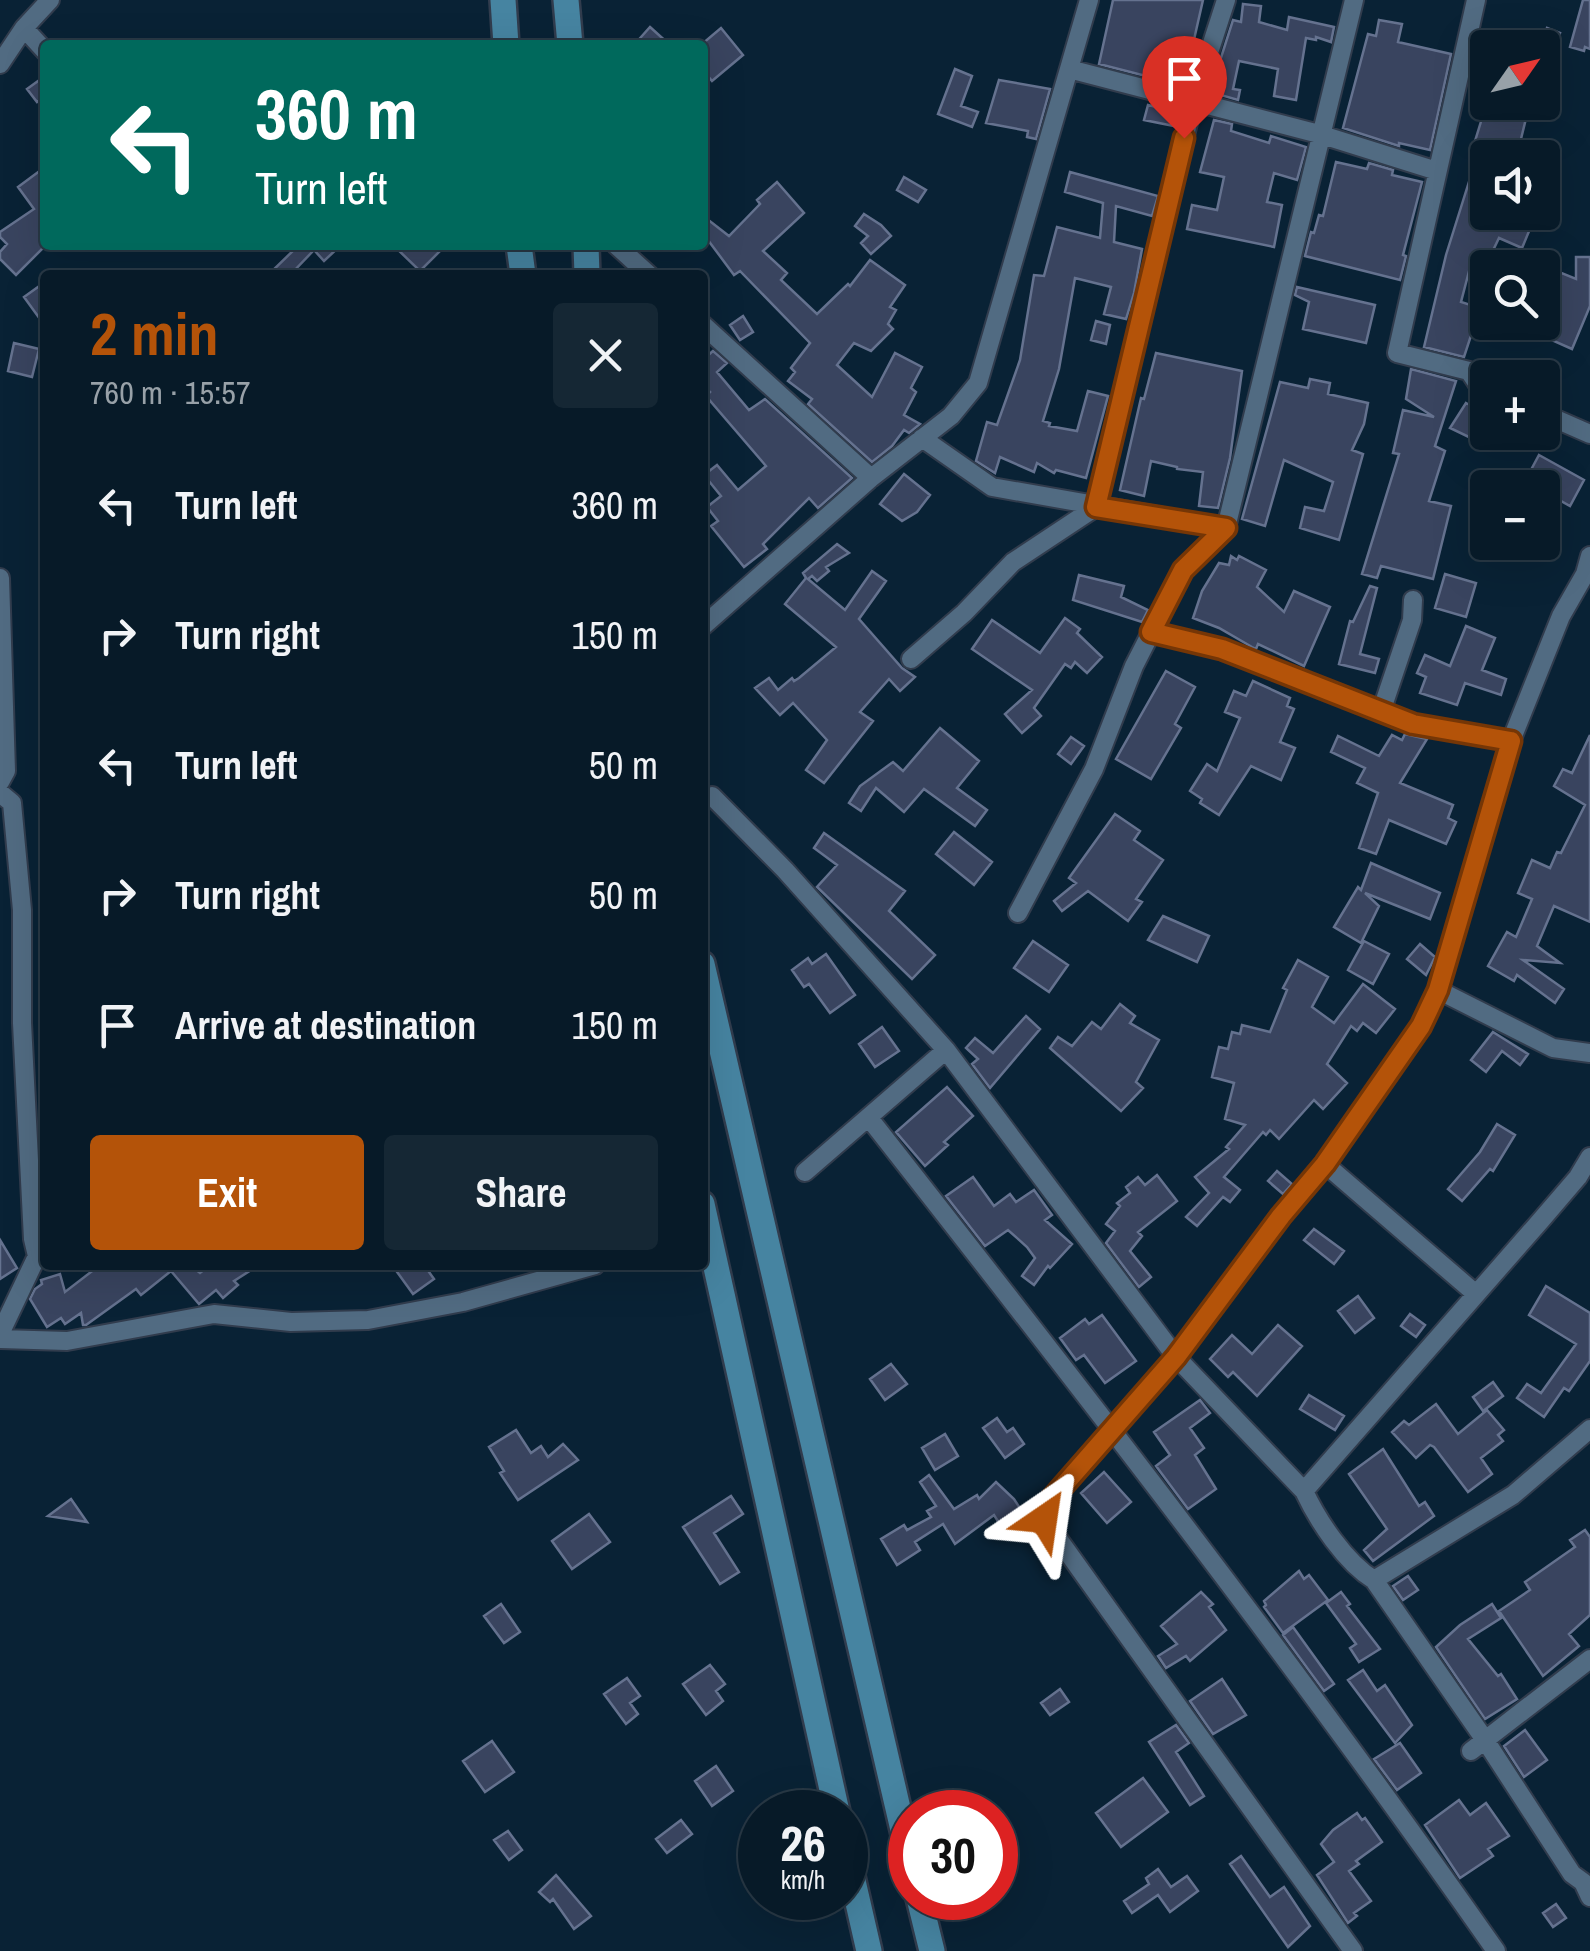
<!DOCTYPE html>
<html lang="en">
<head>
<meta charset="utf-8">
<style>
	:root { --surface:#071a28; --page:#152734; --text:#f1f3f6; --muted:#98a1a8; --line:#283845; --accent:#b45309 }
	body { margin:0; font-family:"Archivo Narrow",sans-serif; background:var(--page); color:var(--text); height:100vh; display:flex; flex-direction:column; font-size:38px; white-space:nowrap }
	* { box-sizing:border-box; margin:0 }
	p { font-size:32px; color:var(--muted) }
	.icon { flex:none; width:55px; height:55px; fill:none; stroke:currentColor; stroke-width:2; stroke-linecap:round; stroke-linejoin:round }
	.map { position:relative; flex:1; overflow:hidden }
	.details { position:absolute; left:40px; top:270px; width:668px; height:1000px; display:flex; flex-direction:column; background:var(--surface); border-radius:10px; box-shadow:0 10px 40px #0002,0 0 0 2px var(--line) }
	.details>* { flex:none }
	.top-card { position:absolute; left:40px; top:40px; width:668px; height:210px; border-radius:10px; box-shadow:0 10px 40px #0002,0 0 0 2px var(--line); background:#00695c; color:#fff; overflow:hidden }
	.needle { width:65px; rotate:56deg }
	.tools { position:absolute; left:1470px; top:30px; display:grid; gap:20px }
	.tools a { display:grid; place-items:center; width:90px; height:90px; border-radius:10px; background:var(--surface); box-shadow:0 10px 40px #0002,0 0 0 2px var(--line); font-size:50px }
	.speed { position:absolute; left:738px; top:1790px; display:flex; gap:20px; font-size:50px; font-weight:700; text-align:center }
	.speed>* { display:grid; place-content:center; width:130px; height:130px; border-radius:50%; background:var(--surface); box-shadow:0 10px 40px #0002,0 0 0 2px var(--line); line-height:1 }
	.speed small { font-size:25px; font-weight:400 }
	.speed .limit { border:15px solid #d22; background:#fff; color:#111 }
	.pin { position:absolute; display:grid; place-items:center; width:85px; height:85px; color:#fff; margin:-102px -42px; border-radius:50% 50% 50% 0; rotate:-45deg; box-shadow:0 0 10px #0007 }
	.pin .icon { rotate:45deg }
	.me { position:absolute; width:110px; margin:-55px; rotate:32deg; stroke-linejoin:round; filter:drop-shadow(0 0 8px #0008) }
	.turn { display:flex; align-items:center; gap:35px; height:210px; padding:0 50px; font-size:45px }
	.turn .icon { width:130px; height:130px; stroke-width:2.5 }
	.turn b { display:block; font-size:70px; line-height:85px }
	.round { display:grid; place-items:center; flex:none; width:105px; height:105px; border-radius:10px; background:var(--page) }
	.summary { display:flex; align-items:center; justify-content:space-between; height:170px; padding:0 50px }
	h1 { font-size:60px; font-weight:700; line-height:75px; color:var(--accent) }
	.button { display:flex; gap:20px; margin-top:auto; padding:20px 50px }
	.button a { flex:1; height:115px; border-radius:10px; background:var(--accent); color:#fff; font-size:40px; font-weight:700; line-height:115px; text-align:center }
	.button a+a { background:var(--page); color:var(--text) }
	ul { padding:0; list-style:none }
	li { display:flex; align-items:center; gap:30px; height:130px; padding:0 50px }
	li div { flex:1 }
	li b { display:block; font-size:38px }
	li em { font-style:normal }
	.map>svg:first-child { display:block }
	.building { fill:#39445f; stroke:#65728f; stroke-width:2.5 }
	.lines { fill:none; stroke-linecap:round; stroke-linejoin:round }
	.street-casing { stroke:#313c4d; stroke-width:22 }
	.secondary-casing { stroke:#313c4d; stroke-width:30 }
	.street { stroke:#516b82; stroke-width:18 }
	.secondary { stroke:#4684a1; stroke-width:25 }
	.route-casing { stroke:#753606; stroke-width:25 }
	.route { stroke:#b45309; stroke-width:18 }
</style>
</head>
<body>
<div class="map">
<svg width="1590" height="1951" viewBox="0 0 1590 1951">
	<rect width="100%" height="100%" fill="#092235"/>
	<path class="building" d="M1113,0H1203L1193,44L1198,46L1185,86L1099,64Z
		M1583,0H1590V49L1585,47L1584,51L1570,47Z
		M1243,4L1261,6L1259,22L1287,30L1289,17L1334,27L1331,42L1316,37V40L1306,38L1296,100L1274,96L1278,69L1239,61L1233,89L1240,90L1238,100L1210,92L1233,20L1241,22Z
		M1379,20L1402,24L1398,42L1451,54L1430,150L1399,143V146L1343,128L1368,34L1376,36Z
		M650,27L670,45H634Z
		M721,28L743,55L712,81L702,69V44Z
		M1547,28L1560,33L1552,54L1540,48Z
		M955,69L972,76L961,106L978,112L972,127L938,114Z
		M45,76V97L37,102L27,89Z
		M999,80L1050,89L1036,139L1027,137L1028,131L986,123Z
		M1487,102H1530L1520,143L1548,158H1488V195L1482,212H1537L1522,248L1499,238L1487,263L1473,256L1461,302L1480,308L1464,357L1424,347L1446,255L1478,153L1472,151Z
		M1148,105L1178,112L1174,126L1144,120Z
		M1214,120L1232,124L1231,131L1269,143L1271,136L1306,147L1297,180L1274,173L1267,202L1282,205L1274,247L1187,229L1192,205L1217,210L1224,177L1200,172Z
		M1336,162L1367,169L1369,163L1393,170L1392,175L1422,182L1403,255L1406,256L1400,280L1305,256L1311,232L1314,233L1319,215L1323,216Z
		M45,167V246L16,275L0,259V252L7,244L0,237V232L34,209L18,187Z
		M1070,172L1158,196L1152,216L1116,206L1114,242L1142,249L1134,293L1126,319L1104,314L1111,287L1075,278L1059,369L1043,421L1050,423L1049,426L1077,431L1088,391L1108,396L1086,478L1056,470L1054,473L1037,463L1034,472L1000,457L995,473L976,461L987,422L997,425L1020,360L1034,275L1044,276L1057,227L1100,238L1103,203L1065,192Z
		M904,177L926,190L918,202L897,190Z
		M777,182L804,213L763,251L787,273L781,280L817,314L848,284L850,286L870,260L905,285L890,307L896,310L888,324L893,329L871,351L854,343L837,365L872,397L895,353L922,367L911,388L916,392L904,415L920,424L909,433L904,430L892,446L872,462L808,404L812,399L788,381L795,372L791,368L810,343L740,271L734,275L702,232V215L729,236L760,204L757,200Z
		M864,214L881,225L891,236L871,254L861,243L868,236L855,226Z
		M299,245H341L324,261L314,250L290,275H268Z
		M393,245H446L420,271Z
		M1576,257H1590V306L1572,349L1511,322H1542V265L1576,279Z
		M45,282V326L24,297Z
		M1297,287L1375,305L1366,343L1303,329L1309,302L1295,295Z
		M743,316L753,332L740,340L730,325Z
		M1096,321L1110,325L1106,344L1091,340Z
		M14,343L39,349L32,377L8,371Z
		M713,351L727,363L717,372L749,410L765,399L852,478L818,508L809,498L763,544L767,549L744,567L711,526L718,521L707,507L721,496L704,475L717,465L738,490L766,466L706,396L710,392L702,384V355L705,358Z
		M1156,353L1242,371L1230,458L1218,508L1199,506L1203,472L1177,469V467L1151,461L1144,496L1120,490L1141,398L1144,399Z
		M1411,369L1456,381L1435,446L1445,451L1429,501L1451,506L1433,579L1381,566L1377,578L1362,574L1399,454L1393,453L1403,410L1434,417L1406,399Z
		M1310,379L1330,383L1328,394L1368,403L1364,424L1352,450L1363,454L1339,540L1300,528L1305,507L1324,511L1333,482L1284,460L1265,526L1242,519L1280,382L1308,388Z
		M1466,403L1484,413L1471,438L1450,428Z
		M1539,455L1584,480L1570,506L1545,492L1552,480L1532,468Z
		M904,474L930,495L917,512L902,521L880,504Z
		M837,544L849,553L826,567L829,571L817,581L812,576L808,579L845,610L872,571L886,581L859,619L902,668L915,677L900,691L889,679L860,712L873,721L824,783L806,770L827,740L793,703L780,715L755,688L769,678L778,690L792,678L794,681L799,678L836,647L785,604L806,578L803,573Z
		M1231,556L1237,560L1239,556L1266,570L1257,587L1284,612L1294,591L1330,607L1304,666L1258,644L1256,649L1252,647L1219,628L1193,618L1202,591L1219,563L1229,565Z
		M1445,574L1476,583L1466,617L1435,608Z
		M1079,575L1124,586L1121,597L1148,610L1142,622L1073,600Z
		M1370,586L1377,588L1360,654L1379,659L1375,673L1339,664L1350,621L1353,622Z
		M1065,618L1080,629L1077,633L1102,657L1087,673L1075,662L1071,668L1065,664L1034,708L1041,716L1022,733L1005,714L1032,690L972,649L992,620L1040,653Z
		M1466,626L1495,638L1482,670L1506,679L1501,695L1465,683L1457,705L1420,693L1426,677L1417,673L1425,655L1450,666Z
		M1166,671L1195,687L1175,724L1181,728L1151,779L1116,759Z
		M1253,681L1290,698L1287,706L1294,709L1280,742L1295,748L1281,780L1251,766L1219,815L1200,803L1202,799L1190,791L1207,764L1217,771L1240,718L1225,712L1234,691L1246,696Z
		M940,728L979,761L957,788L987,810L975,826L924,789L904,812L876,788L861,811L849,803L860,786L893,762L903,771Z
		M1405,734L1427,739L1400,783L1453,805L1448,818L1456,822L1446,844L1389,820L1376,854L1359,848L1378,793L1357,783L1365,768L1331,752L1338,736L1379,756L1392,735L1402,740Z
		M1590,735V922L1554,906L1537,946L1560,963L1523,960L1564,989L1555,1003L1517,975L1514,981L1488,966L1507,932L1516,937L1532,899L1518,893L1532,860L1550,868L1557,852L1561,853L1585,805L1554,786L1563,769L1572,773Z
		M1071,737L1084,746L1071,764L1058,754Z
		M1115,814L1140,831L1134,840L1163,860L1136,899L1142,902L1128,921L1088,891L1062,911L1054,901L1076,883L1069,878Z
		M954,832L992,862L974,885L936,854Z
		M824,833L905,891L889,911L935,955L912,979L817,887L837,865L814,848Z
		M1371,863L1440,893L1430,919L1365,893L1379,906L1361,943L1334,927L1358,887L1361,890Z
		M1163,916L1209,936L1197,962L1148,940Z
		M1033,941L1068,965L1049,992L1014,968Z
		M1364,941L1389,954L1373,984L1348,970Z
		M1420,944L1435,957L1426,975L1407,959Z
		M826,954L855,995L830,1013L809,984L804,987L792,970L808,958L812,964Z
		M1298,960L1328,977L1312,1007L1334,1023L1363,984L1395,1009L1376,1033L1363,1023L1357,1031L1351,1026L1327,1064L1347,1083L1323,1109L1314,1100L1279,1139L1270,1130L1266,1135L1263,1132L1224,1177L1240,1190L1230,1202L1223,1197L1197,1226L1186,1217L1209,1193L1195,1177L1229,1149L1226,1147L1245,1125L1225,1119L1234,1083L1212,1077L1219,1047L1228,1049L1232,1032L1240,1034L1242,1025L1270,1032L1287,990L1283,988Z
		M1120,1004L1135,1016L1130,1023L1159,1040L1136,1082L1143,1088L1121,1111L1050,1048L1058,1037L1072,1046L1092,1022L1101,1029Z
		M1026,1016L1040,1029L990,1088L972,1064L978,1059L966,1048L975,1038L993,1053Z
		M882,1027L899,1051L875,1067L859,1044Z
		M1493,1032L1528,1054L1520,1065L1502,1051L1486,1072L1471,1060Z
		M947,1087L973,1116L944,1142L948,1145L925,1166L896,1132Z
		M1497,1124L1515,1135L1493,1171L1490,1169L1462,1201L1448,1189L1480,1152Z
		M1277,1171L1292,1184L1283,1194L1268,1181Z
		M1157,1175L1177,1201L1138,1232L1142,1236L1130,1251L1151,1277L1139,1287L1106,1243L1115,1231L1106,1224L1120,1206L1117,1203L1130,1193L1126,1187L1138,1177L1145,1185Z
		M973,1177L994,1206L1010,1194L1016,1202L1034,1190L1052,1215L1045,1220L1072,1244L1050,1268L1048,1266L1034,1285L1022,1276L1035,1258L1027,1247L1008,1230L985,1246L946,1196Z
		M1314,1229L1344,1251L1334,1264L1304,1240Z
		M0,1240L17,1268L0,1279Z
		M100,1265H190L200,1273L210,1265H259L234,1281L238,1285L223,1298L216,1290L199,1304L171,1271L141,1295L136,1289L86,1325H83L81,1313L65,1324L61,1318L47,1327L30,1299L35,1289L42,1284L41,1280L60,1274L65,1292Z
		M392,1265H424L434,1279L413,1294Z
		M1546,1286L1590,1313V1361L1569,1391L1564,1388L1544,1417L1517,1398L1527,1384L1541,1393L1576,1344L1529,1315Z
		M1358,1296L1374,1318L1355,1333L1338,1311Z
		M1410,1314L1425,1325L1416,1337L1401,1326Z
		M1102,1315L1136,1361L1105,1383L1084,1355L1076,1360L1060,1338L1085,1319L1089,1324Z
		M1278,1325L1302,1346L1257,1396L1233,1372L1228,1377L1210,1359L1232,1335L1252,1354Z
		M891,1364L907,1384L885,1400L870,1379Z
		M1493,1382L1503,1396L1483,1411L1473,1397Z
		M1309,1395L1344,1416L1335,1430L1300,1409Z
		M1200,1400L1210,1413L1190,1428L1204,1448L1195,1455L1216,1489L1188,1509L1156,1466L1170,1455L1154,1432Z
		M1436,1404L1458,1434L1487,1410L1504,1430L1498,1435L1503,1441L1481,1458L1492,1474L1468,1492L1434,1447L1430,1445L1416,1458L1392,1432L1404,1421L1409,1425Z
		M997,1418L1007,1432L1013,1428L1024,1444L1005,1458L983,1428Z
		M516,1430L531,1453L541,1446L548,1457L563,1444L578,1460L518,1500L500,1473L504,1471L489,1447Z
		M945,1434L958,1456L935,1470L922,1448Z
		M1383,1449L1419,1506L1425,1502L1434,1516L1373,1561L1364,1550L1387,1529L1349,1474Z
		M1104,1472L1131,1502L1107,1523L1081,1493Z
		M929,1475L954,1509L977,1495L979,1499L996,1482L1014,1499L1023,1513L1001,1526L994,1515L955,1544L943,1524L915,1542L920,1550L897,1565L881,1539L904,1525L907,1530L931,1517L927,1511L936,1506L920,1482Z
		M731,1496L743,1514L714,1533L739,1572L720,1584L683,1527Z
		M71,1499L87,1522L48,1516Z
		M589,1514L610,1542L572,1569L552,1541Z
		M1585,1530L1590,1537V1615L1569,1634L1579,1646L1543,1676L1499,1611L1530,1590L1525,1582L1575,1547L1570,1540Z
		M1299,1571L1304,1579L1309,1575L1328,1600L1283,1633L1264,1607L1266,1605L1264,1601Z
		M1408,1576L1418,1590L1403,1600L1393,1586Z
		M1201,1592L1213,1604L1209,1607L1226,1630L1190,1661L1186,1656L1166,1668L1158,1656L1177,1644L1161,1626Z
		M1341,1592L1350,1604L1347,1606L1380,1649L1359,1662L1350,1648L1356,1644L1326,1603Z
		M501,1604L520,1632L504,1643L484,1616Z
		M1492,1604L1501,1618L1468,1639L1498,1676L1501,1674L1517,1699L1485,1719L1436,1647L1460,1625Z
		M1293,1627L1334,1684L1324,1691L1283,1635Z
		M710,1665L725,1684L716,1691L723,1701L706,1715L683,1684Z
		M1363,1670L1377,1691L1385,1685L1412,1725L1395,1743L1348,1680Z
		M627,1678L640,1696L630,1703L638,1714L626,1724L604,1694Z
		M1222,1679L1246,1715L1213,1734L1190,1701Z
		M1060,1689L1069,1702L1050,1715L1041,1703Z
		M1176,1725L1189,1743L1176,1752L1204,1796L1190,1805L1149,1742Z
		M1525,1730L1547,1760L1524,1777L1504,1746Z
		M492,1741L514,1772L485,1792L463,1761Z
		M1400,1743L1421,1773L1397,1790L1374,1759Z
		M716,1766L733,1791L712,1806L695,1781Z
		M1143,1778L1168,1812L1121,1847L1096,1813Z
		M1459,1800L1470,1815L1486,1803L1509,1836L1488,1849L1493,1856L1460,1878L1425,1825Z
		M1357,1813L1362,1820L1365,1818L1382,1842L1356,1861L1359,1864L1349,1871L1371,1901L1354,1913L1357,1916L1348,1923L1317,1875L1334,1862L1321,1844L1333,1830Z
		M681,1820L692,1834L667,1853L656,1839Z
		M508,1831L522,1850L509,1860L494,1840Z
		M1241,1856L1270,1897L1284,1887L1310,1926L1288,1947L1230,1864Z
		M1158,1869L1171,1887L1187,1876L1198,1891L1170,1912L1158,1895L1132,1913L1124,1901L1149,1884L1146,1878Z
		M556,1875L591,1916L574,1929L553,1899L550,1902L539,1892Z
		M1556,1904L1566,1918L1553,1927L1543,1913Z"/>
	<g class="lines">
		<defs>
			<path id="street" d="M1476,0L1397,353L1469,371L1479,386L1488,390
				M24,28L45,51
				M0,64L24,28L50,0
				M1069,69L1319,134L1437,171
				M616,245L649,275
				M702,324L871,478
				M1542,413L1590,434
				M922,438L992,487L1226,528
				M0,578L6,771L0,782
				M702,627L871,478L951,416L978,383L1089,0
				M1151,632L1222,649L1413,724L1511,741
				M911,659L964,613L1013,562L1096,507L1193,102L1226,0
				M1381,712L1412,620L1413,600
				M0,793L12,803L22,910V1023L33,1239L37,1256
				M712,796L785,870L946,1050L1176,1357L1304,1491C1318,1521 1345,1562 1374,1580L1485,1740L1572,1874L1583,1882L1590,1897
				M1018,913L1094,769L1134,666L1183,570L1226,528L1354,0
				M1438,990L1553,1048L1590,1053
				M869,1118C1084,1392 1297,1666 1496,1951
				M1325,1164L1476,1294
				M805,1172L946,1050
				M0,1334L37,1256L45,1251
				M0,1339L67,1341L214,1314L291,1322L368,1320L463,1302L595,1265
				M1304,1491L1542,1219L1578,1177L1590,1157
				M1374,1580L1513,1495L1590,1429
				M1471,1751L1590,1659
				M1353,1951L1044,1519L1042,1510L1176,1357L1281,1216L1325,1164L1421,1027L1438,990L1511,741L1561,616L1585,574L1590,556"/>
			<path id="secondary" d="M503,0L506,45
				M566,0L570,45
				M519,245L523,275
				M586,245L587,275
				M702,964L910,1860
				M702,1204L837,1812
				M845,1846L869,1951
				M919,1898L932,1951"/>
		</defs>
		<use href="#street" class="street-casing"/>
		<use href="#secondary" class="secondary-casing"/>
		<use href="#street" class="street"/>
		<use href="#secondary" class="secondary"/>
	</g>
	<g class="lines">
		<defs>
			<path id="route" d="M1044,1519L1042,1510L1176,1357L1281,1216L1325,1164L1421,1026L1438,990L1511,741L1413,724L1222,649L1151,632L1183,570L1226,528L1096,507L1184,138"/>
		</defs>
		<use href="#route" class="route-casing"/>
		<use href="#route" class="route"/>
	</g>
</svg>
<div class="tools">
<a><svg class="needle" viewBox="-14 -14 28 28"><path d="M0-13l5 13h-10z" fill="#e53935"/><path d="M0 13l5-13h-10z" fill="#98a1a8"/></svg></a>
<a><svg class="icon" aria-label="sound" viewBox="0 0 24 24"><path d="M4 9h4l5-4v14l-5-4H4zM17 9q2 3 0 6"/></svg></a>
<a><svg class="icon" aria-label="search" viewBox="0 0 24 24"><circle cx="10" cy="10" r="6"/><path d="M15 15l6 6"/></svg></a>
<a>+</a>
<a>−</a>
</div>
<div class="speed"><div>26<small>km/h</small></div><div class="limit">30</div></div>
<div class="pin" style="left:1184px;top:138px;background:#d93025"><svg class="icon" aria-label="arrive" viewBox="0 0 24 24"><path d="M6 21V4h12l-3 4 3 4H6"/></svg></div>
<svg class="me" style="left:1044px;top:1519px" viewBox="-20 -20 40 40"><path d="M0-17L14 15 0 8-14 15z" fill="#b45309" stroke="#fff" stroke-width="4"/></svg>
<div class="top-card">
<div class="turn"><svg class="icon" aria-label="left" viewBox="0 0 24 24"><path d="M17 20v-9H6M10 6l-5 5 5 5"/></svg><div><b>360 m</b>Turn left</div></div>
</div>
<section class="details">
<div class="summary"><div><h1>2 min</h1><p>760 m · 15:57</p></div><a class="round"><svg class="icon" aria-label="close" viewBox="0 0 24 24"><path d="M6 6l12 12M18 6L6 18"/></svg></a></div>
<ul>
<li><svg class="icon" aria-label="left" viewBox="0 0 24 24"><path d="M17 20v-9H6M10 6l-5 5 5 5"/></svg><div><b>Turn left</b></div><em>360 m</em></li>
<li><svg class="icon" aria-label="right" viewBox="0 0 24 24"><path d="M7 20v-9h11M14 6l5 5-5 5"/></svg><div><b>Turn right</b></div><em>150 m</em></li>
<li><svg class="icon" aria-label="left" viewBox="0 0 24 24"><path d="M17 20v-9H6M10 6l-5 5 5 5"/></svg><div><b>Turn left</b></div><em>50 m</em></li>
<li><svg class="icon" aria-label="right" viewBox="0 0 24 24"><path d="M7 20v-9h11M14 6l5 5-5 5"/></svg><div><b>Turn right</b></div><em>50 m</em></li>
<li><svg class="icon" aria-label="arrive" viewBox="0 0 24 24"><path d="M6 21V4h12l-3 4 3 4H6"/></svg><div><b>Arrive at destination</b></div><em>150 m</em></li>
</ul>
<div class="button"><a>Exit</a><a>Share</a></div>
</section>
</div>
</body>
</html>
